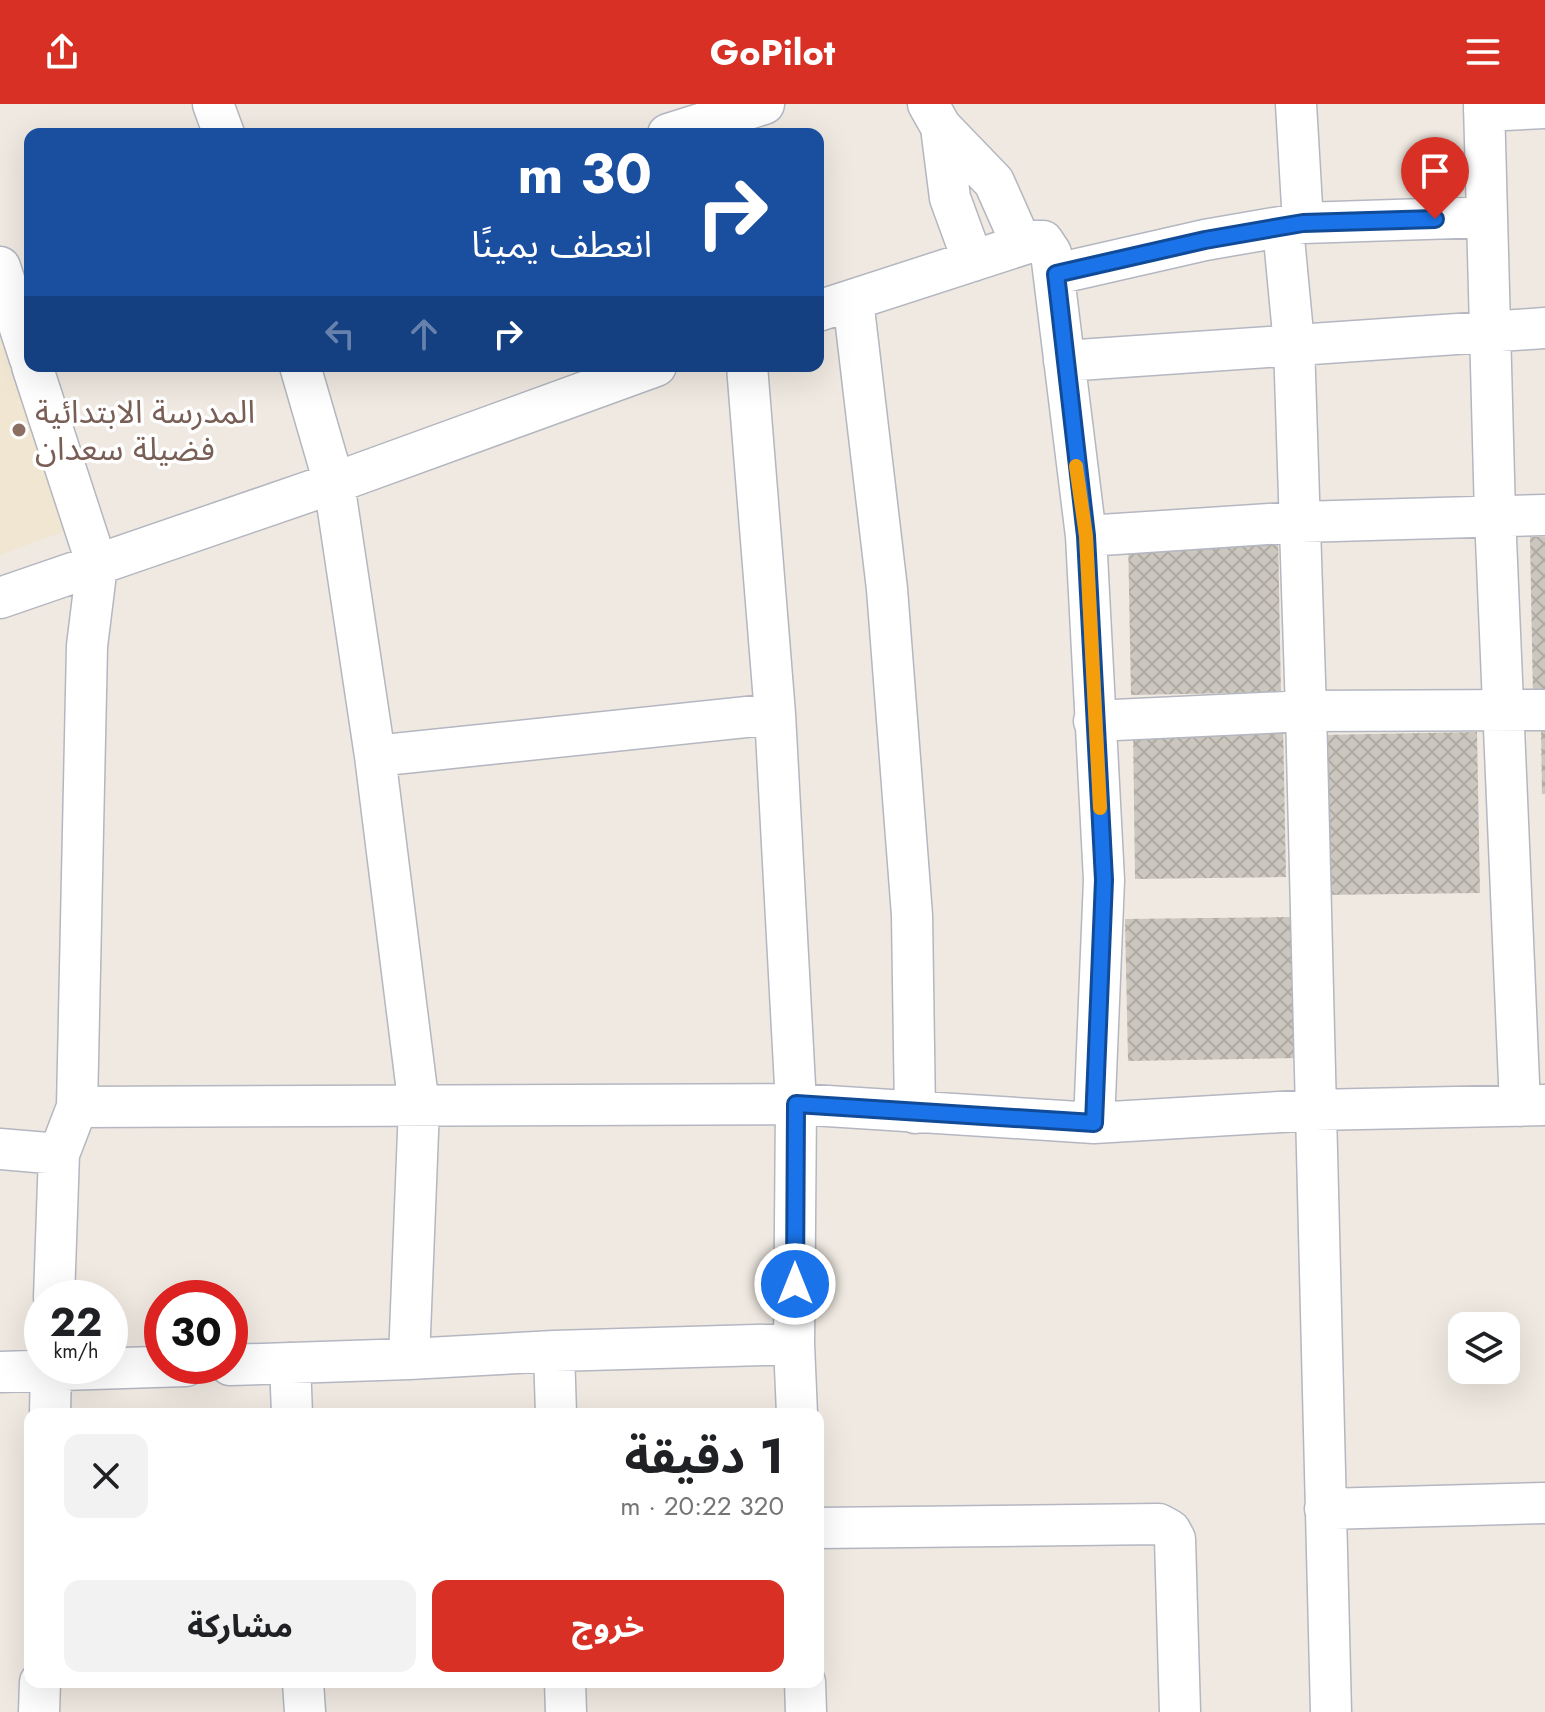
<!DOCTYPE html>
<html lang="ar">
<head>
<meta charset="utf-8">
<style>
	:root { --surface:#fff; --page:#f2f2f2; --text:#202124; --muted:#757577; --accent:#d93025 }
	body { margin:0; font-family:Jost,"Noto Sans Arabic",sans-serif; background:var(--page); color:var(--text); direction:rtl; height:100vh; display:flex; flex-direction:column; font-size:30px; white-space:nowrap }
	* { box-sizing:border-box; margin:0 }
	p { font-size:26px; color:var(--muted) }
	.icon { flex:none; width:44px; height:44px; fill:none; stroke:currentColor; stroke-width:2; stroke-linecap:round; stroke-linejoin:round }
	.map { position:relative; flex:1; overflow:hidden; direction:ltr }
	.details { position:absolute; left:24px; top:1304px; width:800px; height:280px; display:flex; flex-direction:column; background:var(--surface); border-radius:16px; box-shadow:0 8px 32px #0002; direction:rtl }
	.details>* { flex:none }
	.guide { position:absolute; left:24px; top:24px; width:800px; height:244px; border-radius:16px; box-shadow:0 8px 32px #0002; direction:rtl; background:#1a4fa0; color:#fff; overflow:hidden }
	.fabs { position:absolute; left:1448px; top:1208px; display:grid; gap:16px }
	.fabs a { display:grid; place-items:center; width:72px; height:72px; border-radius:16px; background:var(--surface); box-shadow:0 8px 32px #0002; font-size:40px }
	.speed { position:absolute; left:24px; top:1176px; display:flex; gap:16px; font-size:40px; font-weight:700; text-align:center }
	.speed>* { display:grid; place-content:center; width:104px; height:104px; border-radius:50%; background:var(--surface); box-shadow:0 8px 32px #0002; line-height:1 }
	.speed small { font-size:20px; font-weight:400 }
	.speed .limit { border:12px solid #d22; background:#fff; color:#111 }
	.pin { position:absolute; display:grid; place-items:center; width:68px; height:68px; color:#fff; margin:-82px -34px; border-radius:50% 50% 50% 0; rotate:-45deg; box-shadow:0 0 8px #0007 }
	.pin .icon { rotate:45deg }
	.me { position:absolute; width:88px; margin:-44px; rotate:0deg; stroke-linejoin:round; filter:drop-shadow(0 0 6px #0008) }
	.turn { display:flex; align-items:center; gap:28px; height:168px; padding:0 40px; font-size:36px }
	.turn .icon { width:104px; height:104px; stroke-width:2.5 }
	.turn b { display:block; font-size:56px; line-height:68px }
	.lanes { display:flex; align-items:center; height:76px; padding:0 40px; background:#0003; justify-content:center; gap:40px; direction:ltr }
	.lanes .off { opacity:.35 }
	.round { display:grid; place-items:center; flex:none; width:84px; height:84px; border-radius:16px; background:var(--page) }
	.headline { display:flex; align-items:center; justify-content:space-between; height:136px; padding:0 40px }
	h1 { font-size:48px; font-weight:700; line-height:60px }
	.action { display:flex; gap:16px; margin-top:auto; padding:16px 40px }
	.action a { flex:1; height:92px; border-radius:16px; background:var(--accent); color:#fff; font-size:32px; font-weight:700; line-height:92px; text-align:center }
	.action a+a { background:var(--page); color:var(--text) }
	header { display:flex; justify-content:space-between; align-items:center; height:104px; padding:0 40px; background:var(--accent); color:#fff; font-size:36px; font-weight:700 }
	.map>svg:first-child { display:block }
	.education { fill:#f0e6d1 }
	.building { fill:url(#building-cross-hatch) }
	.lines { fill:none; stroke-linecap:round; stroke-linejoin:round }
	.minor-casing { stroke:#b4b7c1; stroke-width:43 }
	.minor { stroke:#fff; stroke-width:40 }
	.route-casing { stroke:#114b97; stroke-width:20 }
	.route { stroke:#1a73e8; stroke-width:14 }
	.slow { stroke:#f59e0b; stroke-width:14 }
	.education-dot { fill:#8d6e63; stroke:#fff; stroke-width:3 }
	.labels { text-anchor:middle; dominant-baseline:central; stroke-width:7; stroke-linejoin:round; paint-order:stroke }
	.education-label { font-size:32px; fill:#785e54; stroke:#fff; text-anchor:start }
</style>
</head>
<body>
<header><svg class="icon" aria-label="menu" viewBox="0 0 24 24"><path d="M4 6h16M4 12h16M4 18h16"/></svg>GoPilot<svg class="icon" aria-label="share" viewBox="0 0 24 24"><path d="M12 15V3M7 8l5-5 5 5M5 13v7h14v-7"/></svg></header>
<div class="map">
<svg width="1545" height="1608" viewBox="0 0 1545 1608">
	<defs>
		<pattern id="building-cross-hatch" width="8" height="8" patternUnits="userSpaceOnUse" patternTransform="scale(2)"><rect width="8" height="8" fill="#cbc7bf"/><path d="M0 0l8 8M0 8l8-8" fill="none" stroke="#afaba4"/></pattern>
	</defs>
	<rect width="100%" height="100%" fill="#efe9e1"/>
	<path class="education" d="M0,230L76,423L0,451Z"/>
	<path class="building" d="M1278,431L1281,588L1131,591L1128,433Z
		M1530,433H1545V595H1533Z
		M1283,619L1286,773L1135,775L1133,621Z
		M1541,621H1545V690H1542Z
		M1477,628L1480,789L1324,791L1321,631Z
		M1292,813L1294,954L1128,957L1125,815Z"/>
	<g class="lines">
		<defs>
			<path id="minor" d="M213,0L224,30
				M928,0L941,23L994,78L1022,141
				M1296,0L1303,119
				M1484,0L1495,411L1520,1002
				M1484,7L1545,4
				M941,23L950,94L973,157
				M668,30L764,0
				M1283,124L1294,240L1306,607L1331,1608
				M0,163L30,255
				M1056,170L1205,136L1303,119L1486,113
				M853,196L887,485L912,811L915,1009
				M818,207L1034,137H1043L1051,149L1086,432L1104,776L1094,1019
				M1064,257L1545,224
				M300,262L334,379L375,652L419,1003L409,1255L554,1247L794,1240
				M747,262L775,610L796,1000L794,1240L797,1310
				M1086,432L1300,418L1545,411
				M0,494L334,379L656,262
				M1094,617L1306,607L1545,606
				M375,652L775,610
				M77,1003L796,1000L1094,1019L1314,1006L1545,1001
				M0,1045L59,1050L77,1003L87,542L97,461L32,262
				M54,1194L59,1050
				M554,1247L556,1310
				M290,1259L292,1310
				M230,1261L409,1255
				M0,1268L186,1262
				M50,1310L51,1262
				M1325,1405L1545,1399
				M818,1424L1159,1420L1170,1426L1175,1435L1180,1608
				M303,1578L305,1608
				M565,1578L566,1608
				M805,1578L806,1608
				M39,1608L40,1578"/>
		</defs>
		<use href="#minor" class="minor-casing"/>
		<use href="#minor" class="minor"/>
	</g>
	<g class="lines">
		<defs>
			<path id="route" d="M795,1180L796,1000L1094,1019L1104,776L1086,432L1056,170L1205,136L1303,119L1435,115"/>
		</defs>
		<use href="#route" class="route-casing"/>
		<use href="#route" class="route"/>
		<path class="slow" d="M1076,362L1086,432L1100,704"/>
	</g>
	<circle class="education-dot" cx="19" cy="326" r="8"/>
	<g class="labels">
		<g class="education-label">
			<text x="35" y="308">المدرسة الابتدائية<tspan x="35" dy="37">فضيلة سعدان</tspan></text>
		</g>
	</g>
</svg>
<div class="fabs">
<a><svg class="icon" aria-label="layers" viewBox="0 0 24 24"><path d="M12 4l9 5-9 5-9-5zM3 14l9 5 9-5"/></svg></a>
</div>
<div class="speed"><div>22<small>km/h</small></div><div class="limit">30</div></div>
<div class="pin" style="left:1435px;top:115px;background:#d93025"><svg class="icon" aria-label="arrive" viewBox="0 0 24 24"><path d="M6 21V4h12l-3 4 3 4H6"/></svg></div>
<svg class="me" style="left:795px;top:1180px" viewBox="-20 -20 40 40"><circle r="17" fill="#1a73e8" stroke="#fff" stroke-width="3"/><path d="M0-11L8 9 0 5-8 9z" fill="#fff"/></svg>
<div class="guide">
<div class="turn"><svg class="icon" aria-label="right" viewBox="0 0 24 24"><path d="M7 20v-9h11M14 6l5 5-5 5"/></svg><div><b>30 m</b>انعطف يمينًا</div></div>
<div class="lanes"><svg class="icon off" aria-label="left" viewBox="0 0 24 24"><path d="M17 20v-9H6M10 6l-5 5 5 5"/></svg><svg class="icon off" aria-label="ahead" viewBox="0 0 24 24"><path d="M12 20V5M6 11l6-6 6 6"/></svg><svg class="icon" aria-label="right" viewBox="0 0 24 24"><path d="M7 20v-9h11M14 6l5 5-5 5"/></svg></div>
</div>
<section class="details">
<div class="headline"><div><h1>1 دقيقة</h1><p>320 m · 20:22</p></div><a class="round"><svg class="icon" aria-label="close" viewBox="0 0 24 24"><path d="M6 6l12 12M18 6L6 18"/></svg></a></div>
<div class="action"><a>خروج</a><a>مشاركة</a></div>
</section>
</div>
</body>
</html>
